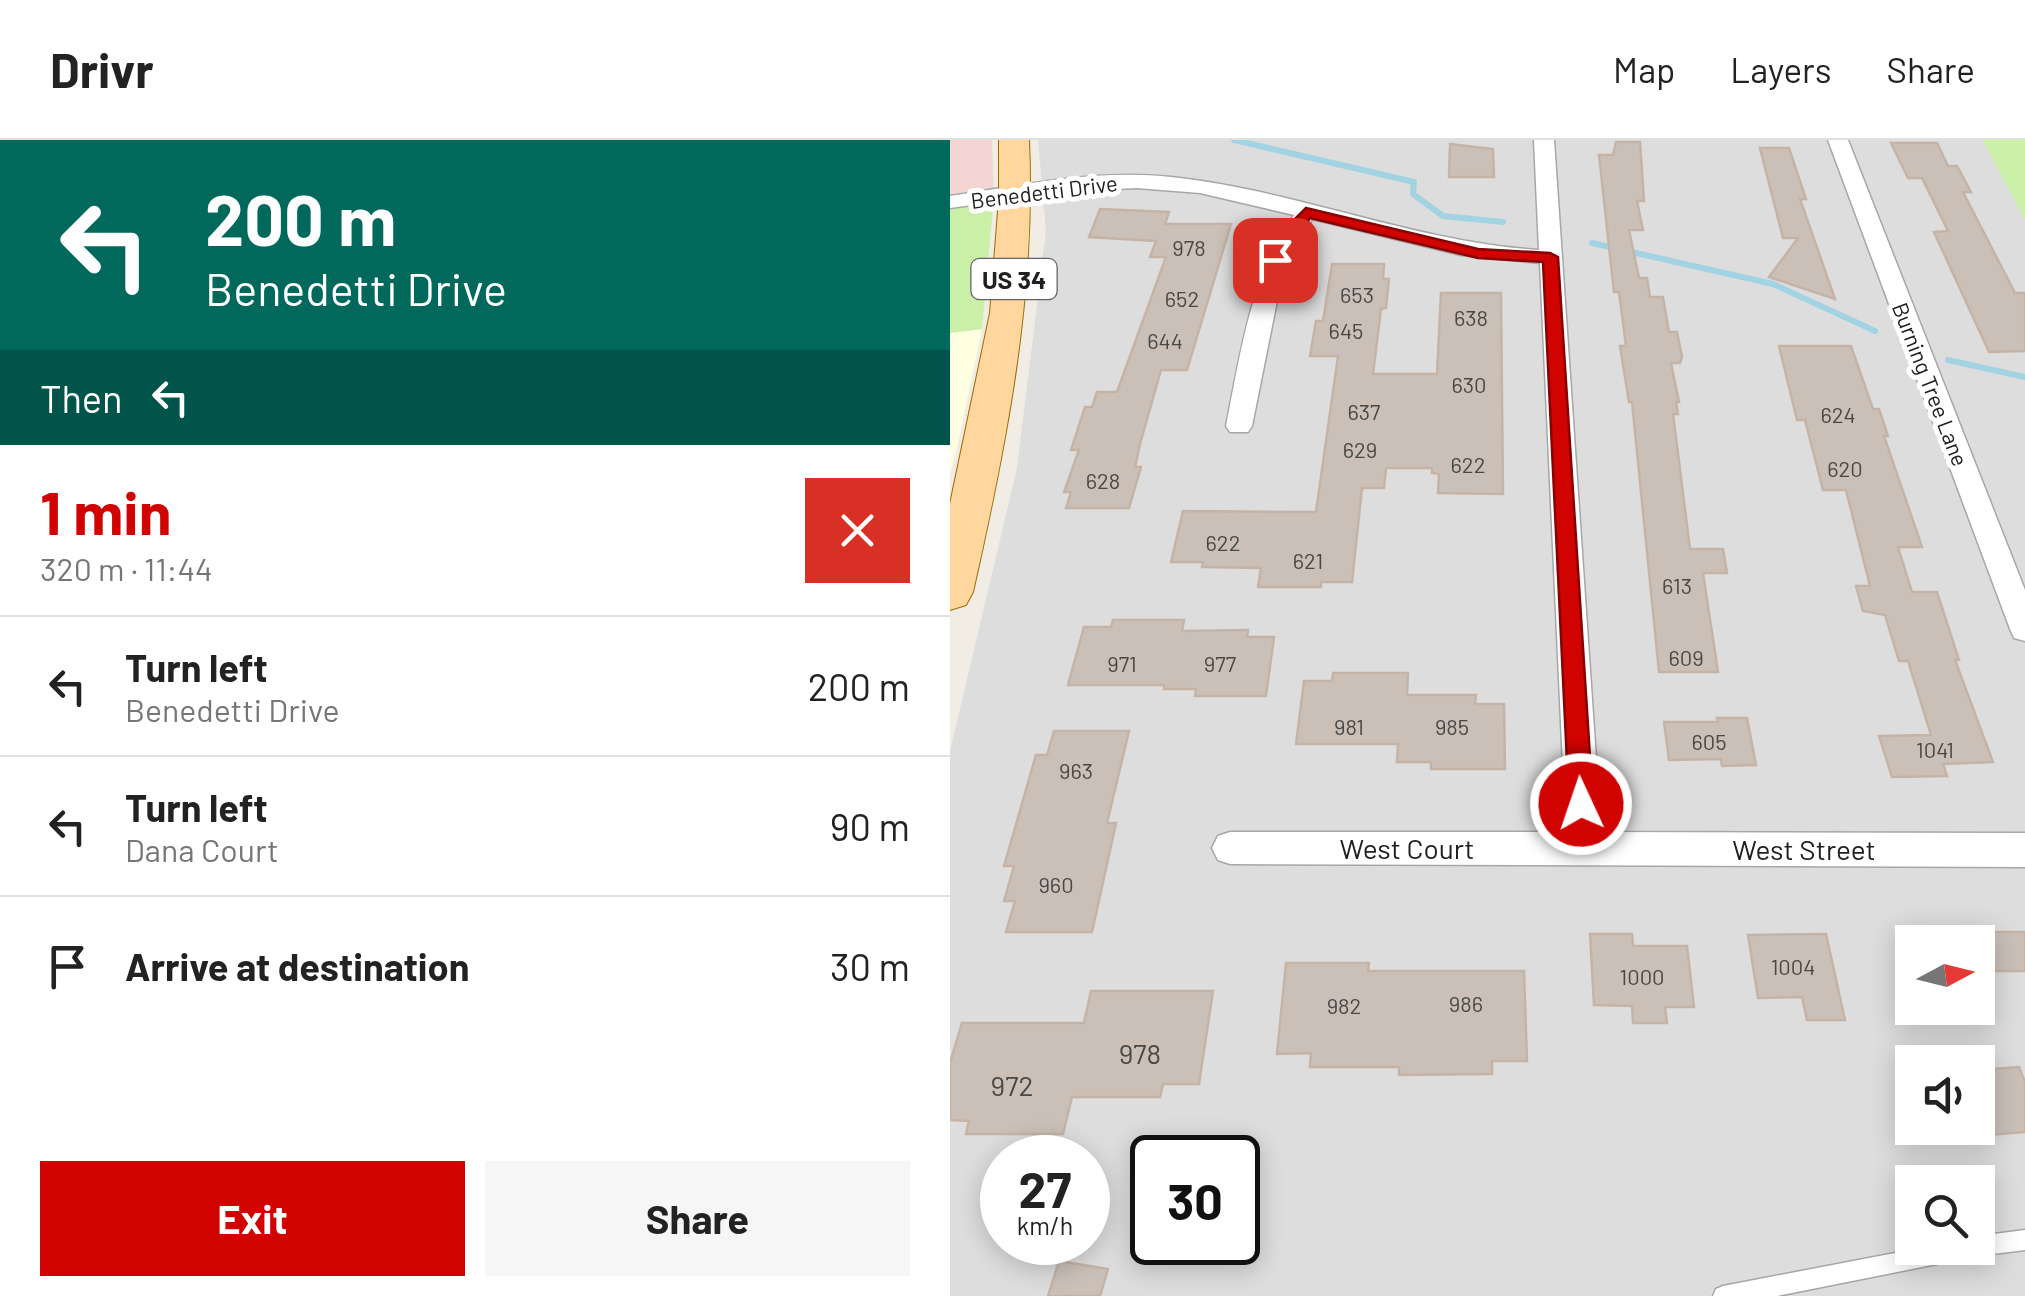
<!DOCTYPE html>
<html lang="en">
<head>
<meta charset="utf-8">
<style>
	:root { --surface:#fff; --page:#f6f6f6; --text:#222; --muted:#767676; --line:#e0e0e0; --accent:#d00300 }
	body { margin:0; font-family:Barlow,sans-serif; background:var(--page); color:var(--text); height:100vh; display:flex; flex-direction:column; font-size:38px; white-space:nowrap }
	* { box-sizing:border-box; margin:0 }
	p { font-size:32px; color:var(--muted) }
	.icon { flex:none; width:55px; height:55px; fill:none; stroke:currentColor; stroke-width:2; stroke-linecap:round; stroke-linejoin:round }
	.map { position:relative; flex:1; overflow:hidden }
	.drawer { display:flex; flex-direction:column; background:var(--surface); width:950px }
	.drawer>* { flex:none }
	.banner { background:#00695c; color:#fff; overflow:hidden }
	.needle { width:65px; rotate:83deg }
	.tools { position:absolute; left:945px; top:785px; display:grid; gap:20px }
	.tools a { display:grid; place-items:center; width:100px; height:100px; border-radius:0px; background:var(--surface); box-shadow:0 5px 25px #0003; font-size:50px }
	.speed { position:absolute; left:30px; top:995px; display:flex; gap:20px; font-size:50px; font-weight:700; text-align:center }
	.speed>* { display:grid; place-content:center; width:130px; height:130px; border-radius:50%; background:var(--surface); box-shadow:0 5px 25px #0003; line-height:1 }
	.speed small { font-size:25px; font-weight:400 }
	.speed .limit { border:5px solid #111; border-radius:15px; background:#fff; color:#111 }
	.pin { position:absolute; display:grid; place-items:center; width:85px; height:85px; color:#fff; margin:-42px; border-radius:20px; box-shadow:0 5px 15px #0006 }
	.me { position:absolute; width:110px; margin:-55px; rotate:357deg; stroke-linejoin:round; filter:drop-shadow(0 0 8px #0008) }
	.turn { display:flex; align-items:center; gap:35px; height:210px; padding:0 40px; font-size:45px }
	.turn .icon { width:130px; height:130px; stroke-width:2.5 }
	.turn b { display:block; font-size:70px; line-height:85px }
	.then { display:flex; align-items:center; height:95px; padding:0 40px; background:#0003; gap:20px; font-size:38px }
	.round { display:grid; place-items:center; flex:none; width:105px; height:105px; border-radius:0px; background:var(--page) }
	.overview { display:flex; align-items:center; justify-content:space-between; height:170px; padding:0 40px }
	h1 { font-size:60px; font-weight:700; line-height:75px; color:var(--accent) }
	.action { display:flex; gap:20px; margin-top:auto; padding:20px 40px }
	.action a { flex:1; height:115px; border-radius:0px; background:var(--accent); color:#fff; font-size:40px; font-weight:700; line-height:115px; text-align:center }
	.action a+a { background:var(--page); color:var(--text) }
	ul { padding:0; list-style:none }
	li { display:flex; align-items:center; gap:30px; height:140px; padding:0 40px; border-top:2px solid var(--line) }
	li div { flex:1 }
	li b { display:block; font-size:38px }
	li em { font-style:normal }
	header { display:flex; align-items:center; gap:60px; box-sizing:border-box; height:140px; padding:0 50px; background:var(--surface); border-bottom:2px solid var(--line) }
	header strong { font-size:48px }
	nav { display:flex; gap:55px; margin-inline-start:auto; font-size:35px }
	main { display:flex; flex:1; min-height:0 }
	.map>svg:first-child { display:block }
	.residential { fill:#dedddd; fill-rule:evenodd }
	.commercial { fill:#f3d5d3 }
	.education { fill:#ffffe1 }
	.grass { fill:#caf0a7 }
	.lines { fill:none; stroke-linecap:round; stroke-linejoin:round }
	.stream { stroke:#a2d3e3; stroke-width:6 }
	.building { fill:#cac0b8; stroke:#c5b4a6; stroke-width:2.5 }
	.service-casing { stroke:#a7a7a7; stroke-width:3 }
	.minor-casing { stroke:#a7a7a7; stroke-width:3 }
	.primary-casing { stroke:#9c6b00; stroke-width:2 }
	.service { fill:#fff; fill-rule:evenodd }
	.minor { fill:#fff; fill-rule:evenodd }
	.primary { fill:#ffd69d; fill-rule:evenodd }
	.route { fill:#d00300; stroke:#870200; stroke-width:2.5 }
	.labels { text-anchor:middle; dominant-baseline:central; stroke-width:10; stroke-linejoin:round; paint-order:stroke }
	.far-street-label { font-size:22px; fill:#202020; stroke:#fff }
	.number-label { font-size:22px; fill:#4a4846 }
	.shield { fill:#fff; stroke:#636363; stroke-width:2.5 }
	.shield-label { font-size:25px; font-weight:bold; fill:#202020 }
	.street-label { font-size:28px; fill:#202020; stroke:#fff }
	.near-number-label { font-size:28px; fill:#4a4846 }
</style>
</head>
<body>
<header>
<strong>Drivr</strong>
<nav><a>Map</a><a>Layers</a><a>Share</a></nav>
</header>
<main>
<section class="drawer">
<div class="banner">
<div class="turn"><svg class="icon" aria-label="left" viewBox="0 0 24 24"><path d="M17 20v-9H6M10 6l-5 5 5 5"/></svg><div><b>200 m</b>Benedetti Drive</div></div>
<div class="then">Then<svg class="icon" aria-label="left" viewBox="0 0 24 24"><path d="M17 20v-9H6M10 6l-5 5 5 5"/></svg></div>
</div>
<div class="overview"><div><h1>1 min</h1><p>320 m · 11:44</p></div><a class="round" style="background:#d93025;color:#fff"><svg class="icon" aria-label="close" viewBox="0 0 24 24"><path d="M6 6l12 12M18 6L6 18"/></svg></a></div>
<ul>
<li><svg class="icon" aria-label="left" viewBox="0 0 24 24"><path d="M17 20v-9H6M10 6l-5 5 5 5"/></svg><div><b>Turn left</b><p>Benedetti Drive</p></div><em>200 m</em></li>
<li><svg class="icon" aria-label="left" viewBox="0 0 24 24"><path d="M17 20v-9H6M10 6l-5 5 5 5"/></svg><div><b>Turn left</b><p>Dana Court</p></div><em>90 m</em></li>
<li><svg class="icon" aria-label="arrive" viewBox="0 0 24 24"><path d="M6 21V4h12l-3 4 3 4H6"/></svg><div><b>Arrive at destination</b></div><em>30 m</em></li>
</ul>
<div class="action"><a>Exit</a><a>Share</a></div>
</section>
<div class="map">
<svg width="1075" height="1156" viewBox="0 0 1075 1156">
	<rect width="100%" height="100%" fill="#f1ede5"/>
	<path class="residential" d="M88,0H1075V1156H0V611L67,328L96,91ZM962,802H1028V868H962ZM962,922H1028V988H962ZM52,1018H138V1102H52ZM202,1018H288V1102H202ZM962,1042H1028V1108H962Z"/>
	<path class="commercial" d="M0,0H42L44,56L0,62Z"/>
	<path class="education" d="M32,189L6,312L0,333V193Z"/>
	<path class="grass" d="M1033,0H1075V80Z
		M44,56L32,189L0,193V62Z"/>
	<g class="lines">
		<path class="stream" d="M284,0L464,42L463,54L493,76L553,82
			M642,103L823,144L925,191
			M998,220L1075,237"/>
	</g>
	<path class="building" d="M666,2H690L694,61H687L693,90H679L689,138H697L700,157H713L719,192H727L732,217L730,223H721L729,262H726L728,274H723L740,409H773L777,433H753L768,532H709L682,262H679L670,206H676L669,152H664L649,15H663Z
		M941,3H987L998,26H1007L1021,52H1013L1065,153H1075V211L1039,212L984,92L998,91L972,38H958Z
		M500,4L543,9L544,37H499Z
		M810,8H839L856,59H850L885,159L819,137L848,98H833Z
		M150,69L219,72L215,84H281L237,230H211L190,304L185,327H191L179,368H116L121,352H114L129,310H121L135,267H142L147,252H167L216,117H200L206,101L139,97Z
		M382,124H434L433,139H439L436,168L431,169L423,234H487L491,153H551L553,354L488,353L489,334L482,333V328H436L434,348H412L402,442H371V447H308L311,428L252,427L253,422H221L233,371L366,372L388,216H360L366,181H373Z
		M829,206H901L923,269H929L938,296H934L972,407H948L962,452H987L1009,520H1005L1043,622L993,624L997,636L942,637L929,596L981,595L958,521H949L935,475L913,471L906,446H920L896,350H873L855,280H847Z
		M163,480H234L232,491L298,490L297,497H324L316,556H245L246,549H214V545H118L134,487H161Z
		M383,533H458L457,555H526L525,564H554L555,629H481V622H447L448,604H346L354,541H382Z
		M767,578H797L806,625L772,626L771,619L719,620L714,582H768Z
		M104,591H179L157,683H166L142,792H56L65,761H54L64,726H54L86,615H97Z
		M1028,792H1075V831H1028Z
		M640,794H682L683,806H737L744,867H715L717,883H683L682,866L644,865Z
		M876,794L895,880H857L852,857L808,858L798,795Z
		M336,823H419L418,831H574L577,921H542V934L449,935V927H360L361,913L327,914Z
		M141,851H263L249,944H213L210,957H122L113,994H16L19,981L0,980V923L12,883H134Z
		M1069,927L1075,942V992L1028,996V930Z
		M109,1121L158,1129L150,1156H98Z"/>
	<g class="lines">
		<defs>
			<path id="service" d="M1075,1090V1110L1027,1116L827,1156H763L766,1149L773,1146L971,1108H1028V1096Z"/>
			<path id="minor" d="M584,0H604L651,692L1075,693V727L280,724L268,720L262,708L268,696L280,692H616L590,123L511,115L362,79L330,146L302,286L298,292H280L276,286C291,212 300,138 344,75L250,53L187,48L125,51L0,68V56C73,45 147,29 221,37C346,50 463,102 589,110Z
				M878,0H898L1075,450V501L1064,498L1060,489Z"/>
			<path id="primary" d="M49,0H79C86,155 57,301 23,452L16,465L0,470V364L40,173L49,59Z"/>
		</defs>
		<use href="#service" class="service-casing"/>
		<use href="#minor" class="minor-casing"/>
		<use href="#primary" class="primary-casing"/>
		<use href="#service" class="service"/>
		<use href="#minor" class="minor"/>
		<use href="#primary" class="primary"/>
	</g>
	<path class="route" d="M356,68L528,109L600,113L608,117L643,664L640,672L631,675L622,672L619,664L593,122L528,118L360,78L331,124H319L317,120L332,92Z"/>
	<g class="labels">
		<g class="far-street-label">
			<text transform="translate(94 51) rotate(-7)">Benedetti Drive</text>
			<text transform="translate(981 244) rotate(69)">Burning Tree Lane</text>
		</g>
		<g class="number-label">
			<text x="239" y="107">978</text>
			<text x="407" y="154">653</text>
			<text x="232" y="158">652</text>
			<text x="521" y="177">638</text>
			<text x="396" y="190">645</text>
			<text x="215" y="200">644</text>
			<text x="519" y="244">630</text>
			<text x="414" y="271">637</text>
			<text x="888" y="274">624</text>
			<text x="410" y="309">629</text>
			<text x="518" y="324">622</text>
			<text x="895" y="328">620</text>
			<text x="153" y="340">628</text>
			<text x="273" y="402">622</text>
			<text x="358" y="420">621</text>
			<text x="727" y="445">613</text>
			<text x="736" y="517">609</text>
			<text x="172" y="523">971</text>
			<text x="270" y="523">977</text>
			<text x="399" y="586">981</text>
			<text x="502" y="586">985</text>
			<text x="759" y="601">605</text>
			<text x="985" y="609">1041</text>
			<text x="126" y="630">963</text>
			<text x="106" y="744">960</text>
			<text x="843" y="826">1004</text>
			<text x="692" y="836">1000</text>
			<text x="516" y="863">986</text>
			<text x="394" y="865">982</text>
		</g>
		<rect class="shield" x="21.5" y="119" width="85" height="40" rx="8"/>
		<g class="shield-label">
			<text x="64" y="139">US 34</text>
		</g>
		<g class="street-label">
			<text x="457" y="708">West Court</text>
			<text x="854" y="709">West Street</text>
		</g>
		<g class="near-number-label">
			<text x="190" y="913">978</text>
			<text x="62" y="945">972</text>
		</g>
	</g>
</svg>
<div class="tools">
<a><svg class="needle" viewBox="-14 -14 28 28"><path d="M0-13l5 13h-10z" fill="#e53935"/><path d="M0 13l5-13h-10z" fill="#767676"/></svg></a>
<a><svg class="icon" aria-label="sound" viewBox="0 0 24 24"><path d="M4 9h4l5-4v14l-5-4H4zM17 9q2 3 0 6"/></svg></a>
<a><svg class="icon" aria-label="search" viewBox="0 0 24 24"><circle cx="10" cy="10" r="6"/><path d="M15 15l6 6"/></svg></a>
</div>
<div class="speed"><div>27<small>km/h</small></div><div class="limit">30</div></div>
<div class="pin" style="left:325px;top:120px;background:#d93025"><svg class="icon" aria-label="arrive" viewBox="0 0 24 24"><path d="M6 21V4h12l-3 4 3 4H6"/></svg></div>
<svg class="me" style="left:631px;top:664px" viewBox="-20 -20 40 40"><circle r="17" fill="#d00300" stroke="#fff" stroke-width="3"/><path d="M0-11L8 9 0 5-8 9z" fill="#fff"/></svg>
</div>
</main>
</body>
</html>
